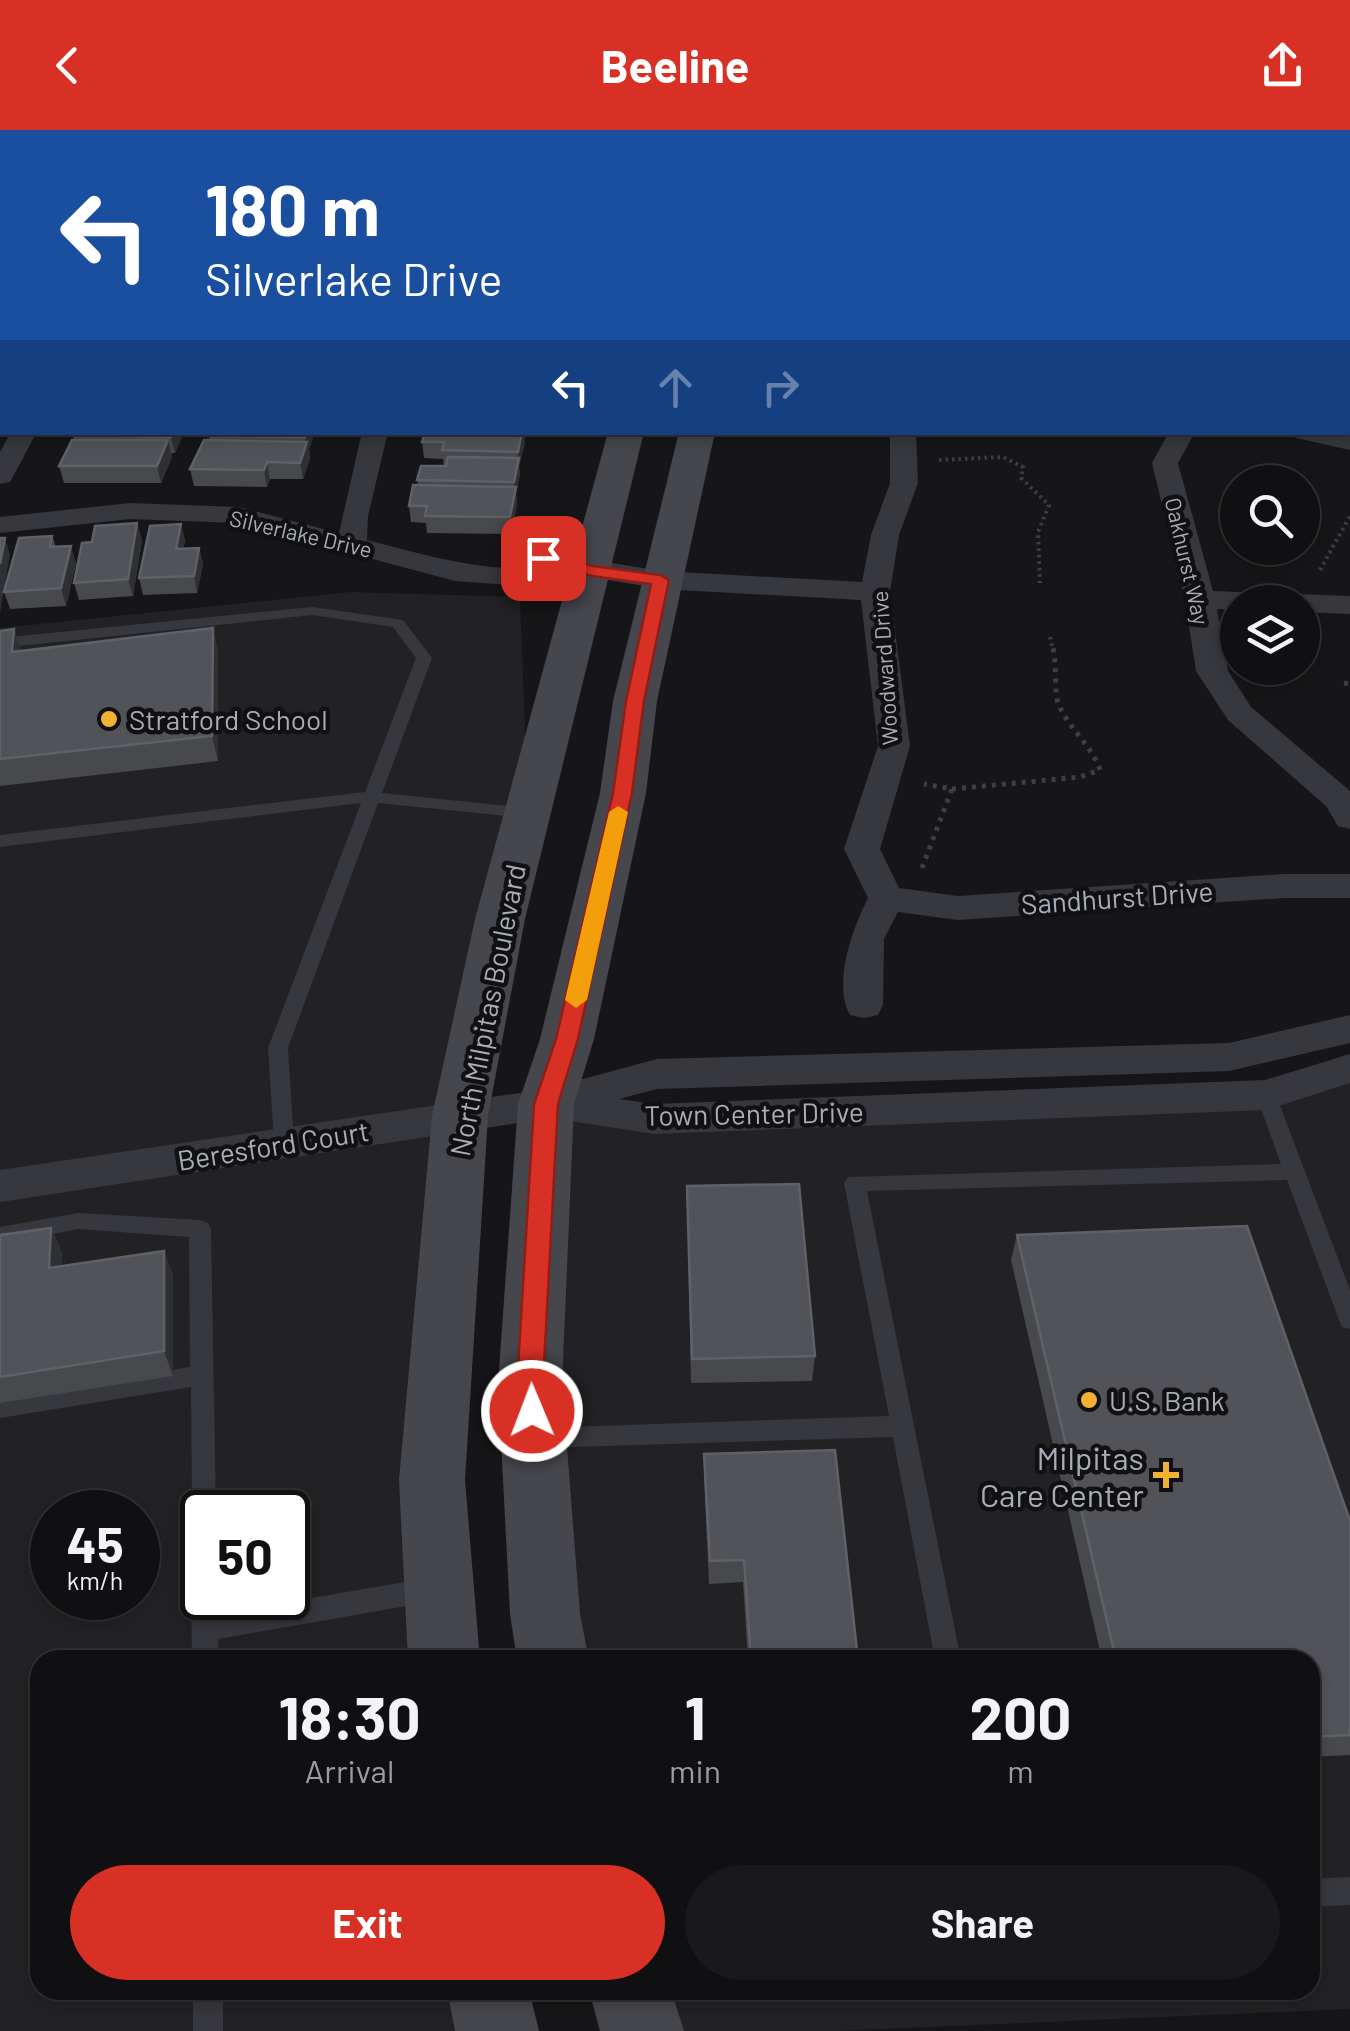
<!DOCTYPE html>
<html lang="en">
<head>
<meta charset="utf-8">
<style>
	:root { --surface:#101012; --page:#19191b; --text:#f1f3f6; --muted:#9c9d9f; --line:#303032; --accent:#d93025 }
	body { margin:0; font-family:Barlow,sans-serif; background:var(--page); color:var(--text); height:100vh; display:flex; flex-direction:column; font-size:38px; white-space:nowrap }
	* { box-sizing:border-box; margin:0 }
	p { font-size:32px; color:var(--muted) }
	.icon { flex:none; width:55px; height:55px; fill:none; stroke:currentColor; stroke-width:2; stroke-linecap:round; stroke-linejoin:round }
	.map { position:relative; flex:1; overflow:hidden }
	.sheet { position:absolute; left:30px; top:1520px; width:1290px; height:350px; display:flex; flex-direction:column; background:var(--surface); border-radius:30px; box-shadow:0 5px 15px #0003,0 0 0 2px var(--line) }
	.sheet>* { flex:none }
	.hud { position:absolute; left:0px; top:0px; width:1350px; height:305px; box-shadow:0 5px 15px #0003,0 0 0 2px var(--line); background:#1a4fa0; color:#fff; overflow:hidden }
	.fabs { position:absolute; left:1220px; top:335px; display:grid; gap:20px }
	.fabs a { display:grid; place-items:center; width:100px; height:100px; border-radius:50%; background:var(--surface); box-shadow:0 5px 15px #0003,0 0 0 2px var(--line); font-size:50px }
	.speed { position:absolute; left:30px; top:1360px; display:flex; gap:20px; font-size:50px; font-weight:700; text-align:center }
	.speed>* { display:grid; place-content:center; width:130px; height:130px; border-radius:50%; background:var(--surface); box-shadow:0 5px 15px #0003,0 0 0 2px var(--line); line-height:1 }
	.speed small { font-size:25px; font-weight:400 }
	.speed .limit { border:5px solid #111; border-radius:15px; background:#fff; color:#111 }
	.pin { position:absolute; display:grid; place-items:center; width:85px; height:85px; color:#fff; margin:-42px; border-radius:20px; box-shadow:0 5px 15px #0006 }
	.me { position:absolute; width:110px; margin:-55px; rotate:359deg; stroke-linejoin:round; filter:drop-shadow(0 0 8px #0008) }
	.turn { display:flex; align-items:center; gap:35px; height:210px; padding:0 40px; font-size:45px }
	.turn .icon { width:130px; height:130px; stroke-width:2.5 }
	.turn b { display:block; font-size:70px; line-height:85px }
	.lanes { display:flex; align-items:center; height:95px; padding:0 40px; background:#0003; justify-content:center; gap:50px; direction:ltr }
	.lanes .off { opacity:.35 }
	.eta { display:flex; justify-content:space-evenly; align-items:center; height:170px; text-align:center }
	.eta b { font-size:60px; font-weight:700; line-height:70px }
	.action { display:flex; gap:20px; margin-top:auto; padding:20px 40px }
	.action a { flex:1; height:115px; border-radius:60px; background:var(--accent); color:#fff; font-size:40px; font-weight:700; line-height:115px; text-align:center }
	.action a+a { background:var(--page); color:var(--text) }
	header { display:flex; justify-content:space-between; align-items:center; height:130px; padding:0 40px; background:var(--accent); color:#fff; font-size:45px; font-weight:700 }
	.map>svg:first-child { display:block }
	.built { fill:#222225; fill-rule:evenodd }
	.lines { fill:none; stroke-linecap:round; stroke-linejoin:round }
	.path-far1 { stroke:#3d3f44; stroke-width:4; stroke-dasharray:2.5 4; stroke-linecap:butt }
	.path { stroke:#3d3f44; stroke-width:5; stroke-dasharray:4 6; stroke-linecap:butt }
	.service { fill:#37383d; fill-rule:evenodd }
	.minor { fill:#37383d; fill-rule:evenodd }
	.secondary { fill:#45474d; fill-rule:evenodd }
	.wall { fill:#47494d }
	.shaded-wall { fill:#2f3033 }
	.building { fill:#525359; stroke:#5f6168; stroke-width:2.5 }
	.route { fill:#d93025; stroke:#8d1f18; stroke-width:2.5 }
	.slow { fill:#f59e0b }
	.poi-dot { fill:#f2b134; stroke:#111113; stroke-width:4 }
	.labels { text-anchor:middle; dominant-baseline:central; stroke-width:9; stroke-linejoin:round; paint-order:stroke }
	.far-street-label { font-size:22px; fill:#a8adb8; stroke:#111113 }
	.poi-label { font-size:28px; fill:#a8adb8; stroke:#111113; text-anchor:start }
	.street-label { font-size:28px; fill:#a8adb8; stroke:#111113 }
	.near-poi-label { font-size:32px; fill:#a8adb8; stroke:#111113; text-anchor:end }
</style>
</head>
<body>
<header><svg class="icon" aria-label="back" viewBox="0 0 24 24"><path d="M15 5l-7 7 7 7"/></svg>Beeline<svg class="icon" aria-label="share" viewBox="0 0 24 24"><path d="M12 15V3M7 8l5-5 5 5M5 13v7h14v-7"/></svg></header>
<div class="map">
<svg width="1350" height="1901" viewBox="0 0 1350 1901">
	<rect width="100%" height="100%" fill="#161618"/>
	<path class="built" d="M351,462L520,467L528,683L500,789L444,1530H40V1860H488L497,1901H0V498ZM52,1382H138V1468H52ZM202,1382H288V1468H202Z
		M1350,938V1879L835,1901H642L630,1860H1310V1530H553L546,974L654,989L1266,965Z"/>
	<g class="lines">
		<path class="path-far1" d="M393,0L406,2
			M939,330L1003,327L1023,337L1021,348L1049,375L1038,402L1040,453
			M1320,440L1350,386
			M1050,507L1053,520"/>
		<path class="path" d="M1344,553L1350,554
			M952,659L1080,647L1100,640C1091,614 1068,598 1058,573C1054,561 1057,534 1053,518
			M922,738L952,659L924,654"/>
		<path class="service" d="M312,477L403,490L432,528L382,663L528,678L537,683L528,688L378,673L288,918L294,1013L291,1019H277L274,1013L268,918L361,673L0,717V705L365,662L416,528L393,497L312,485L0,518V508Z
			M1266,958L1276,965L1350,1160V1199L1342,1197L1339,1190L1287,1050L867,1061L961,1530H935L893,1307L540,1318L532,1315L528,1308L532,1301L540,1298L889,1286L844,1053L848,1047L1281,1034L1256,965Z
			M78,1083L200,1090L208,1093L211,1099L216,1382H202V1393L195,1390L192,1382L191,1257L0,1288V1268L190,1237L189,1107L78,1099L0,1115V1097Z
			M429,1448L438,1452L442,1460L438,1468L429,1472L218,1509V1530H192L191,1468L195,1460L202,1457V1468H217V1484Z
			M1350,1747V1775L1310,1777V1749Z
			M193,1860H223V1901H193Z"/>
		<path class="minor" d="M936,0H956L957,2H938Z
			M1252,0H1275L1277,2H1254Z
			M1348,22H1350V34H1348Z
			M1348,147H1350V161H1348Z
			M11,302H37L10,352L0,354V322Z
			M362,302H388L368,386L367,410C429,426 492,445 556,437L559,429L569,426L661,441L862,452L871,405L890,353V302H916L918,353L899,405L890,462L910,616L880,719L899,758L958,766L1284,744H1350V768H1284L958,790L898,782L884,809L883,875L878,885L864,888L850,885C832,853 853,798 868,768L844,719L878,616L861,470L661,459L597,448L537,457L455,451L238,393L130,389L0,403V387L130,373L239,377L339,403Z
			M1169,302H1195L1178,333L1213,461L1350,466V484L1302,482V472H1238V480L1217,479L1228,541L1251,577L1350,661V699L1338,696L1326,676L1228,590L1196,541L1185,470L1152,333Z
			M1292,302L1350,304V320L1296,308Z
			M1350,885V913L1229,941L657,959L619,969L654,974L1265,950L1350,924V953L1266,980L654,1004L551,988L0,1072V1040L546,959L657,929L1229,913Z"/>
		<path class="secondary" d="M680,0H706L707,2H681Z
			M735,0H761V2H735Z
			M608,302H644L525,789L488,986L465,1350L480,1530H408L399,1350L432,986L475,789Z
			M679,302H715L657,571L646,663L594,909L574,974L562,1254L580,1484L589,1530H517L510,1484L498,1254L518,974L540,909L600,663L613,571Z
			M447,1860H529L539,1901H455Z
			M589,1860H671L684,1901H600Z"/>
	</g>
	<path class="wall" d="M2,12V61L0,60V13Z
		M0,90L2,91V230H0Z
		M1348,99H1350V128H1348Z
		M184,302L175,323H171L172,327L161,353H64L59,336L74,310L73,305Z
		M525,302V313L519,336L520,344L516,364L517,373L512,404L427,403L426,393L411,392L409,376L418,355L417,350L444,336L443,329L424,328L422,312Z
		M209,306L313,307L309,319L310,329L303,349H270L267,357L194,356L190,339L210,311Z
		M137,393L142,410L133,466L79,470L74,453L92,412Z
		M181,394L185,411L183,418H199L203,434L197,463L143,465L139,448Z
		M52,406L56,417L76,433L66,476L10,479L4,462Z
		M213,498L218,522V631L0,656V501L14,499L21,521Z
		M687,1056L815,1226L812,1251L691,1253Z
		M51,1098L62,1123L61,1137L164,1121L173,1146V1246L0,1273V1105Z
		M1017,1105L1350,1391V1625L1310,1627V1530H1102L1011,1130Z
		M704,1324L858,1530H748L743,1452L709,1454L704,1347Z"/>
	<path class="shaded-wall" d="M1138,0H1156V2H1138Z
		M173,302H184L175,323L171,307Z
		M306,302H312L313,307L309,319L310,329L303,349L300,333L306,316L305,307Z
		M522,302H525V313L519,336L520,344L516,364L517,373L512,404L510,387L515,361L514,352L518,331V322Z
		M168,310L172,327L161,353L157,336Z
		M267,332L270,349L267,357L264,340Z
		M137,393L142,410L133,466L128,449Z
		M181,394L185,411L180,436L176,419Z
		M5,408L10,425L0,483V434Z
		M71,416L76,433L66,476L61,458Z
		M199,418L203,434L197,463L194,446Z
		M213,498L218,522V631L212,606Z
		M14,499L22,524L12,522Z
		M51,1098L62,1123L60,1163L49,1138Z
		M164,1121L173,1146V1246L164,1221Z"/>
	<path class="building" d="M842,0H902L903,2H843Z
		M1012,0H1072L1074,2H1014Z
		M1161,0H1232L1237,2H1166Z
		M2,12V25L0,27V13Z
		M2,30V47H0V31Z
		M0,90L2,91V110H0Z
		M1348,99H1350V112H1348Z
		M0,124H2V144H0Z
		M0,150H2V165H0Z
		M0,168H2V183L0,186Z
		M0,197H2V215H0Z
		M75,302H173L171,307L73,305Z
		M211,302H306L305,307L209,306Z
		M425,302H522L518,322L442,320L444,312H422Z
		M72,310H168L157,336H59Z
		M204,310L307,312L300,333L267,332L264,340L190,339Z
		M448,327L519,328L514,352L417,350L421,336H446Z
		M413,355L516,357L510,387L425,386L427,376H409Z
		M137,393L128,449L74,453L82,413L92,412L95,396Z
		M181,394L176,419L199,418L194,446L139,448L150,396Z
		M52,406L50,417L71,416L61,458L4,462L19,408Z
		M0,408H5L0,434Z
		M213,498L212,606L0,629V501L14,499L12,522Z
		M799,1054L815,1226L692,1229L687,1056Z
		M1247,1096L1350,1391V1605L1310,1607V1530H1116L1017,1105Z
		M51,1098L49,1138L164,1121V1221L0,1247V1105Z
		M835,1320L858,1530H751L744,1430L710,1431L704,1324Z"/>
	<path class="route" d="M543,423L593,436L660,445L669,450L644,571L632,663L578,909L558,974L543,1254L545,1281L541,1289L532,1293L522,1289L517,1254L534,974L556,909L613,663L626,571L651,454L592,446L537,431L535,428Z"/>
	<path class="slow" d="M618,676L628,682L587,870L576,878L565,870L609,682Z"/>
	<g class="poi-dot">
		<circle cx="109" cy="589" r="10"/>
		<circle cx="1089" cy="1270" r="10"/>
		<path d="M1161 1330h10v10h10v10h-10v10h-10v-10h-10v-10h10z"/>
	</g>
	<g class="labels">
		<g class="far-street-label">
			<text transform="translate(301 403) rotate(13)">Silverlake Drive</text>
			<text transform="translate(1188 431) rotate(77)">Oakhurst Way</text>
			<text transform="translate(884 538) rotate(-94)">Woodward Drive</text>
		</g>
		<g class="poi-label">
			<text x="129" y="589">Stratford School</text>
			<text x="1109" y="1270">U.S. Bank</text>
		</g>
		<g class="street-label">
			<text transform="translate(1117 767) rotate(-4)">Sandhurst Drive</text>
			<text transform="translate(487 880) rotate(-79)">North Milpitas Boulevard</text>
			<text transform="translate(754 983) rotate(-1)">Town Center Drive</text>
			<text transform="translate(273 1015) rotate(-9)">Beresford Court</text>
		</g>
		<g class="near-poi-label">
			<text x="1144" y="1327">Milpitas<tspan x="1144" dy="37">Care Center</tspan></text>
		</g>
	</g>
</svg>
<div class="fabs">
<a><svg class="icon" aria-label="search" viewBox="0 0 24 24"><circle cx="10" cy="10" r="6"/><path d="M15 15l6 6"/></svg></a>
<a><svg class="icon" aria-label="layers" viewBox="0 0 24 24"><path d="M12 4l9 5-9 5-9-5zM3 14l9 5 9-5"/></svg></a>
</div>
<div class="speed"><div>45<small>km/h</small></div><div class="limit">50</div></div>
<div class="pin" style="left:543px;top:428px;background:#d93025"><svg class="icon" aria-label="arrive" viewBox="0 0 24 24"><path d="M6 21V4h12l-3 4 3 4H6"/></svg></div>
<svg class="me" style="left:532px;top:1281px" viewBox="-20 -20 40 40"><circle r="17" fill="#d93025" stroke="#fff" stroke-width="3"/><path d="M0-11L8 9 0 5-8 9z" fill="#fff"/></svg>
<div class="hud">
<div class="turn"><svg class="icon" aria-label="left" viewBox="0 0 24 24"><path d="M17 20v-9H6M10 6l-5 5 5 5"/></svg><div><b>180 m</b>Silverlake Drive</div></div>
<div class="lanes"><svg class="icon" aria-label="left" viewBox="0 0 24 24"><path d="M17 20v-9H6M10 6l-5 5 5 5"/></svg><svg class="icon off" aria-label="ahead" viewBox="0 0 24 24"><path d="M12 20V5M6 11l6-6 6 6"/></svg><svg class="icon off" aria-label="right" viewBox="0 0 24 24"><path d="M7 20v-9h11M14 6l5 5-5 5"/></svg></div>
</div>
<section class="sheet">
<div class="eta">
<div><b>18:30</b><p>Arrival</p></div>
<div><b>1</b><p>min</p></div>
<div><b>200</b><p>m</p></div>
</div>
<div class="action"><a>Exit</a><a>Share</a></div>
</section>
</div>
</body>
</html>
